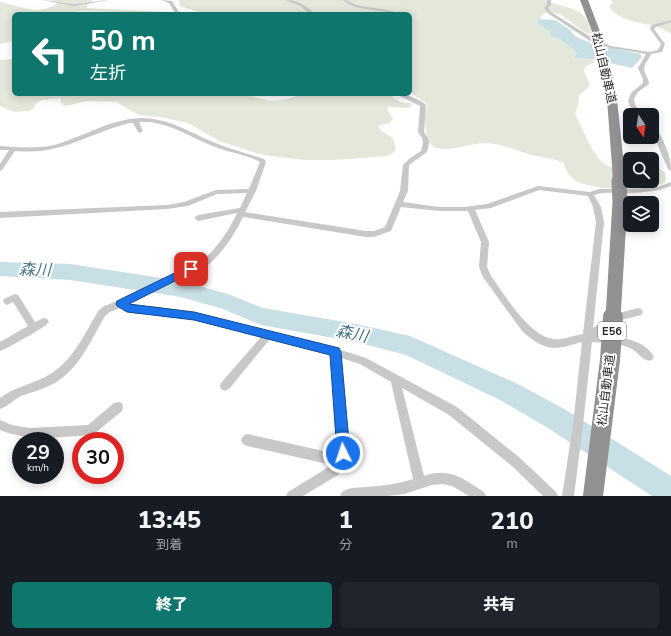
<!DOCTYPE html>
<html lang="ja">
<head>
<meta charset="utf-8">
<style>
	:root { --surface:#171b24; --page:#20242c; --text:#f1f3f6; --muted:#9ea1a6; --accent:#0f766e }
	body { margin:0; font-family:"Nunito Sans","Noto Sans JP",sans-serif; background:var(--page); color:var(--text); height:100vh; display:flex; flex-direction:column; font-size:15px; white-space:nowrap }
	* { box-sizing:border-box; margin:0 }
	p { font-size:13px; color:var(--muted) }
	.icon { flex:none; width:22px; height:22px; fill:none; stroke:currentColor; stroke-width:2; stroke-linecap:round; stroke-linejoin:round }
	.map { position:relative; height:496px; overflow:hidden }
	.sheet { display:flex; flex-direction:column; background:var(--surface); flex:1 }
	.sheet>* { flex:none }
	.hud { position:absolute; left:12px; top:12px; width:400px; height:84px; border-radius:6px; box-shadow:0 2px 10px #0003; background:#0f766e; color:#fff; overflow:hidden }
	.needle { width:26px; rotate:167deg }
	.controls { position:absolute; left:623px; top:108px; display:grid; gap:8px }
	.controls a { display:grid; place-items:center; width:36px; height:36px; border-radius:6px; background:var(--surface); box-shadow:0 2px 10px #0003; font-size:20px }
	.speed { position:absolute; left:12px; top:432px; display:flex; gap:8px; font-size:20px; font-weight:700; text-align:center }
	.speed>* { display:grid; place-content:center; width:52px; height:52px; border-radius:50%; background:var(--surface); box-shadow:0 2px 10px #0003; line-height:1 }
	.speed small { font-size:10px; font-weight:400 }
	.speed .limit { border:6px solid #d22; background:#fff; color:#111 }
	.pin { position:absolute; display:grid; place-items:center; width:34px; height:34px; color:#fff; margin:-17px; border-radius:8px; box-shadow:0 2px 6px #0006 }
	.me { position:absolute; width:44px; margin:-22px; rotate:356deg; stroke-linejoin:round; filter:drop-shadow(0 0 3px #0008) }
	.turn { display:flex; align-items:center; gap:14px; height:84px; padding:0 12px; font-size:18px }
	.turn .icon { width:52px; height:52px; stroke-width:2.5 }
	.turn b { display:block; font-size:28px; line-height:34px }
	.eta { display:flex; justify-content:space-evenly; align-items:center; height:68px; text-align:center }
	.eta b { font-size:24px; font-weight:800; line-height:28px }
	.primary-button { display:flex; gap:8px; margin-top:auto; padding:8px 12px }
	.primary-button a { flex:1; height:46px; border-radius:6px; background:var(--accent); color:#fff; font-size:16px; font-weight:800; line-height:46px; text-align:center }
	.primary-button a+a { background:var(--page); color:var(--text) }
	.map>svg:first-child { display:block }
	.green { fill:#e4e8da }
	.water { fill:#c8dfe6 }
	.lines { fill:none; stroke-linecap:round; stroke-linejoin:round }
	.river { fill:#c8dfe6; fill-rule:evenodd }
	.street { fill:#c8c8c8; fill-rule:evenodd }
	.highway { fill:#929292; fill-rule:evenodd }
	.highway-bridge-far3 { stroke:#929292; stroke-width:8 }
	.highway-bridge-far2 { stroke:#929292; stroke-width:12 }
	.highway-bridge-far1 { stroke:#929292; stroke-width:15 }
	.highway-bridge { stroke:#929292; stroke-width:20 }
	.route { fill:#1a73e8; stroke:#114b97 }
	.labels { text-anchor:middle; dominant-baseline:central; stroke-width:4; stroke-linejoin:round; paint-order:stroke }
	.shield { fill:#fff; stroke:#6b6b6b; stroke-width:1 }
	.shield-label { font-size:11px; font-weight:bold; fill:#2b2b2b }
	.street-label { font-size:12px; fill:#2b2b2b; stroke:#fff }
	.near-water-label { font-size:16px; font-style:italic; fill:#437584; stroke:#fff }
</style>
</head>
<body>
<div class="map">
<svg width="671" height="496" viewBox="0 0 671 496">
	<rect width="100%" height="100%" fill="#fff"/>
	<path class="green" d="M50,0H93L87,6V8L166,12L172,14L82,11L54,14H14V41L0,44V2C19,5 38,17 56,4L57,2Z
		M177,0H545C555,5 573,7 582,14C587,18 589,27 592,34L586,33L560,14L544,13L537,23L551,32L550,35L560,39L577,53L574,58L591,59L595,62L585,67L584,71L590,85L587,89L579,95L578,106L575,113C581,126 594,160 608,166C614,169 623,168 630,169V181H652V169H660L665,172L666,179L665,183C642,191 601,191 578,182C571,179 565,170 564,163C553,158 543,158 531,155C520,152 497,142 486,143C471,143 449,153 434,147C424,143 423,113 428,105L410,92V14H204L180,6L179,1Z
		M610,0H671V19L670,20L671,21V34C653,20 625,27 609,7L613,2Z
		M14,59V94H245C266,101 273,103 295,97L296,94H390C396,102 402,103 411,103L412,106L408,108L389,107L387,109L393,119L389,123L378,126L380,130L393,138L396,148L394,152L388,156L334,160H303L271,156L256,153L219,141L188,123L160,117L139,115L116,102L87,101L66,106L60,103L61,98L42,100L36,103L34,108L29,111L15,112L0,106V60Z"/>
	<path class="water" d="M539,19L555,20L569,29L575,36L592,44L640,54L642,57L632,68L591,59L574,58L577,53L560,39L549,35L551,32L537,23Z"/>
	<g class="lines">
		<path class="river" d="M0,262L70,264L181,281L228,294L263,308L356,324L410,336L518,384L566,410L671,476V496H652L548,428L500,400L406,355L356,342L261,325L223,309L181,297L70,280L0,276Z"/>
		<path class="street" d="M42,0C53,0 63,4 74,4C86,4 97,0 109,0L74,6Z
			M161,0L172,1L180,14H176L169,3Z
			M286,0C297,0 307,6 315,14H310L300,6Z
			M342,0C348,0 351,3 357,5C370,9 386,7 398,14L354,7Z
			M547,0H551V5L548,8L551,12L594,39L611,46L649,52L658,50L661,44L650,29L652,25L671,20V22L656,27L654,29L665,44L662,52L651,54C649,59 644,64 644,69C644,74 649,78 649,84L638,92L634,98L635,105L644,115H638L630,106L628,101L631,93L643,83V79L638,68L646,54L610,48L590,41L549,14L544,8L547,5Z
			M396,94C406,94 418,98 426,105L424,132L428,138L429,143L427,152L409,165L408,191L403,202L439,207H464L487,204L538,186L590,192L599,189H631L657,187L671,182V186C656,192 640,193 623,193C614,193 603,192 594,195L601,207L604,222L593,328L615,314L638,308L641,309L643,312L641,315L621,320L599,334C616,336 645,339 654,357L652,360C644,363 639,353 632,349C620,343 605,343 592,342L583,425L574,496H562L573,425L582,342C574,344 563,348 554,348C543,348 529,338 522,331L483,277L479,267L481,242L468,211H439L401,207L391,231L374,237H366L243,217C234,235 224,251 208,265L129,304L136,306H152L194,312L322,344L366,358L457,407L520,458L556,492L558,496H543L512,466L449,415L402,388L424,476C450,467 463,479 484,492L486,496H469L452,486L443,484L432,485L404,494L388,496H340L342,492C350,487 356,488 366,487C382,486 398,484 413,479L391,382L360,364L341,358L349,453L346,465L338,475L303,496H286L288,492L332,465L247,446L243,444L241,440L243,436L247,434L337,454L331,355L270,339L229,389L225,391L221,389L220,386L221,383L261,337L194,320L152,314H136L124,311L120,308L110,312L105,316C91,340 79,370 53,384C43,389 32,392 21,396C14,400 8,406 0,409V398C14,387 30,385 45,377C72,364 84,334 99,310L104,306L118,301L202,261C218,247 228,232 237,213L198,221L194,218L198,215L240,208L247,193L217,194L188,206L167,209L0,218V212L167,205L184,202L216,190L249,189L260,162C248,155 231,153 218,148C191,139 168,120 139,122L143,131L140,133L138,132L133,123H130C104,129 81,142 56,148C42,152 29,152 15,151L2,170L0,171V164L9,150H0V146C18,147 37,149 54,145C83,137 110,119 141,118C170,118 192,134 218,144C233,150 249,154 264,159L266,162L256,191L245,212L366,231H374L385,227L400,191L403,165L409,159L421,151L423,143L422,138L418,132L420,106ZM539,190L588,196L593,207L596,222L583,334C575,335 560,341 553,339C528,335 505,295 491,276L487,267L489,242L475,210L491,208Z
			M652,123L655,125C663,140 671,154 671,171L668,169C663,156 652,135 652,123Z
			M15,294L18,295L35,322L44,318L47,319L49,322C46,327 8,348 0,351V342L28,326L13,302L7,305L4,303L3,301L4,299Z
			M118,402L122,403L123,407L122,411L94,434L90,435C60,437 29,442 0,430V420L12,425L30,428L88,425L114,403Z"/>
		<path class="highway" d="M580,0H588L601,34L600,36H594L593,34Z
			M607,67L612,70L617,99L624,166L622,169H614L612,166L607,99L602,70Z"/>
		<path class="highway-bridge-far3" d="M597,34L607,70"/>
		<path class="highway-bridge-far2" d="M618,166L619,182"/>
		<path class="highway-bridge-far1" d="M613,318L620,202L619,181"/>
		<path class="highway-bridge" d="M593,496L610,360L613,317"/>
	</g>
	<path class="route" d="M191,265L196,269L195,271L129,304L194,312L339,348L341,352L350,453L348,458L343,460L339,458L337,453L330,355L194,320L127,312L117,306L116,304L117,301Z"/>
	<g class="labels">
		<rect class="shield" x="598" y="322" width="28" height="18" rx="3"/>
		<g class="shield-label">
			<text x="612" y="331">E56</text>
		</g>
		<g class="street-label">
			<text transform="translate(604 68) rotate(77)">松山自動車道</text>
			<text transform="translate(606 390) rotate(-83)">松山自動車道</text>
		</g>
		<g class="near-water-label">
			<text transform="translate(35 270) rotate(2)">森川</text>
			<text transform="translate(352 334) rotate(11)">森川</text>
		</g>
	</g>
</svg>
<div class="controls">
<a><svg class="needle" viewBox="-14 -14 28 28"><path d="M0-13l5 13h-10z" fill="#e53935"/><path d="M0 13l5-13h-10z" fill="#9ea1a6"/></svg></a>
<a><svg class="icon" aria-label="search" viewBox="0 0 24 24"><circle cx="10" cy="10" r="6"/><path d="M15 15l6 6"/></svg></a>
<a><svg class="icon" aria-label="layers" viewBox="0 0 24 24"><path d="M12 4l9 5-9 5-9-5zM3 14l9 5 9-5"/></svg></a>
</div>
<div class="speed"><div>29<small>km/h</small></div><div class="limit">30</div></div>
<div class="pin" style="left:191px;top:269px;background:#d93025"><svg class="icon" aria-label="arrive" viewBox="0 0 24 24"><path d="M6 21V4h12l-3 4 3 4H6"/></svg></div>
<svg class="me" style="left:343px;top:453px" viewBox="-20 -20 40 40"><circle r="17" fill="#1a73e8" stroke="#fff" stroke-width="3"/><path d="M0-11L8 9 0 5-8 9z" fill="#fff"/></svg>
<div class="hud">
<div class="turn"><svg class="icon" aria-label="left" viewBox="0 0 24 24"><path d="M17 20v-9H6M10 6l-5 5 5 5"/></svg><div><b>50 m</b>左折</div></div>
</div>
</div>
<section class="sheet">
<div class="eta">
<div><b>13:45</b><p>到着</p></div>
<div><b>1</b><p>分</p></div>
<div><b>210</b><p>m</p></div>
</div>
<div class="primary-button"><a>終了</a><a>共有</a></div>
</section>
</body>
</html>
